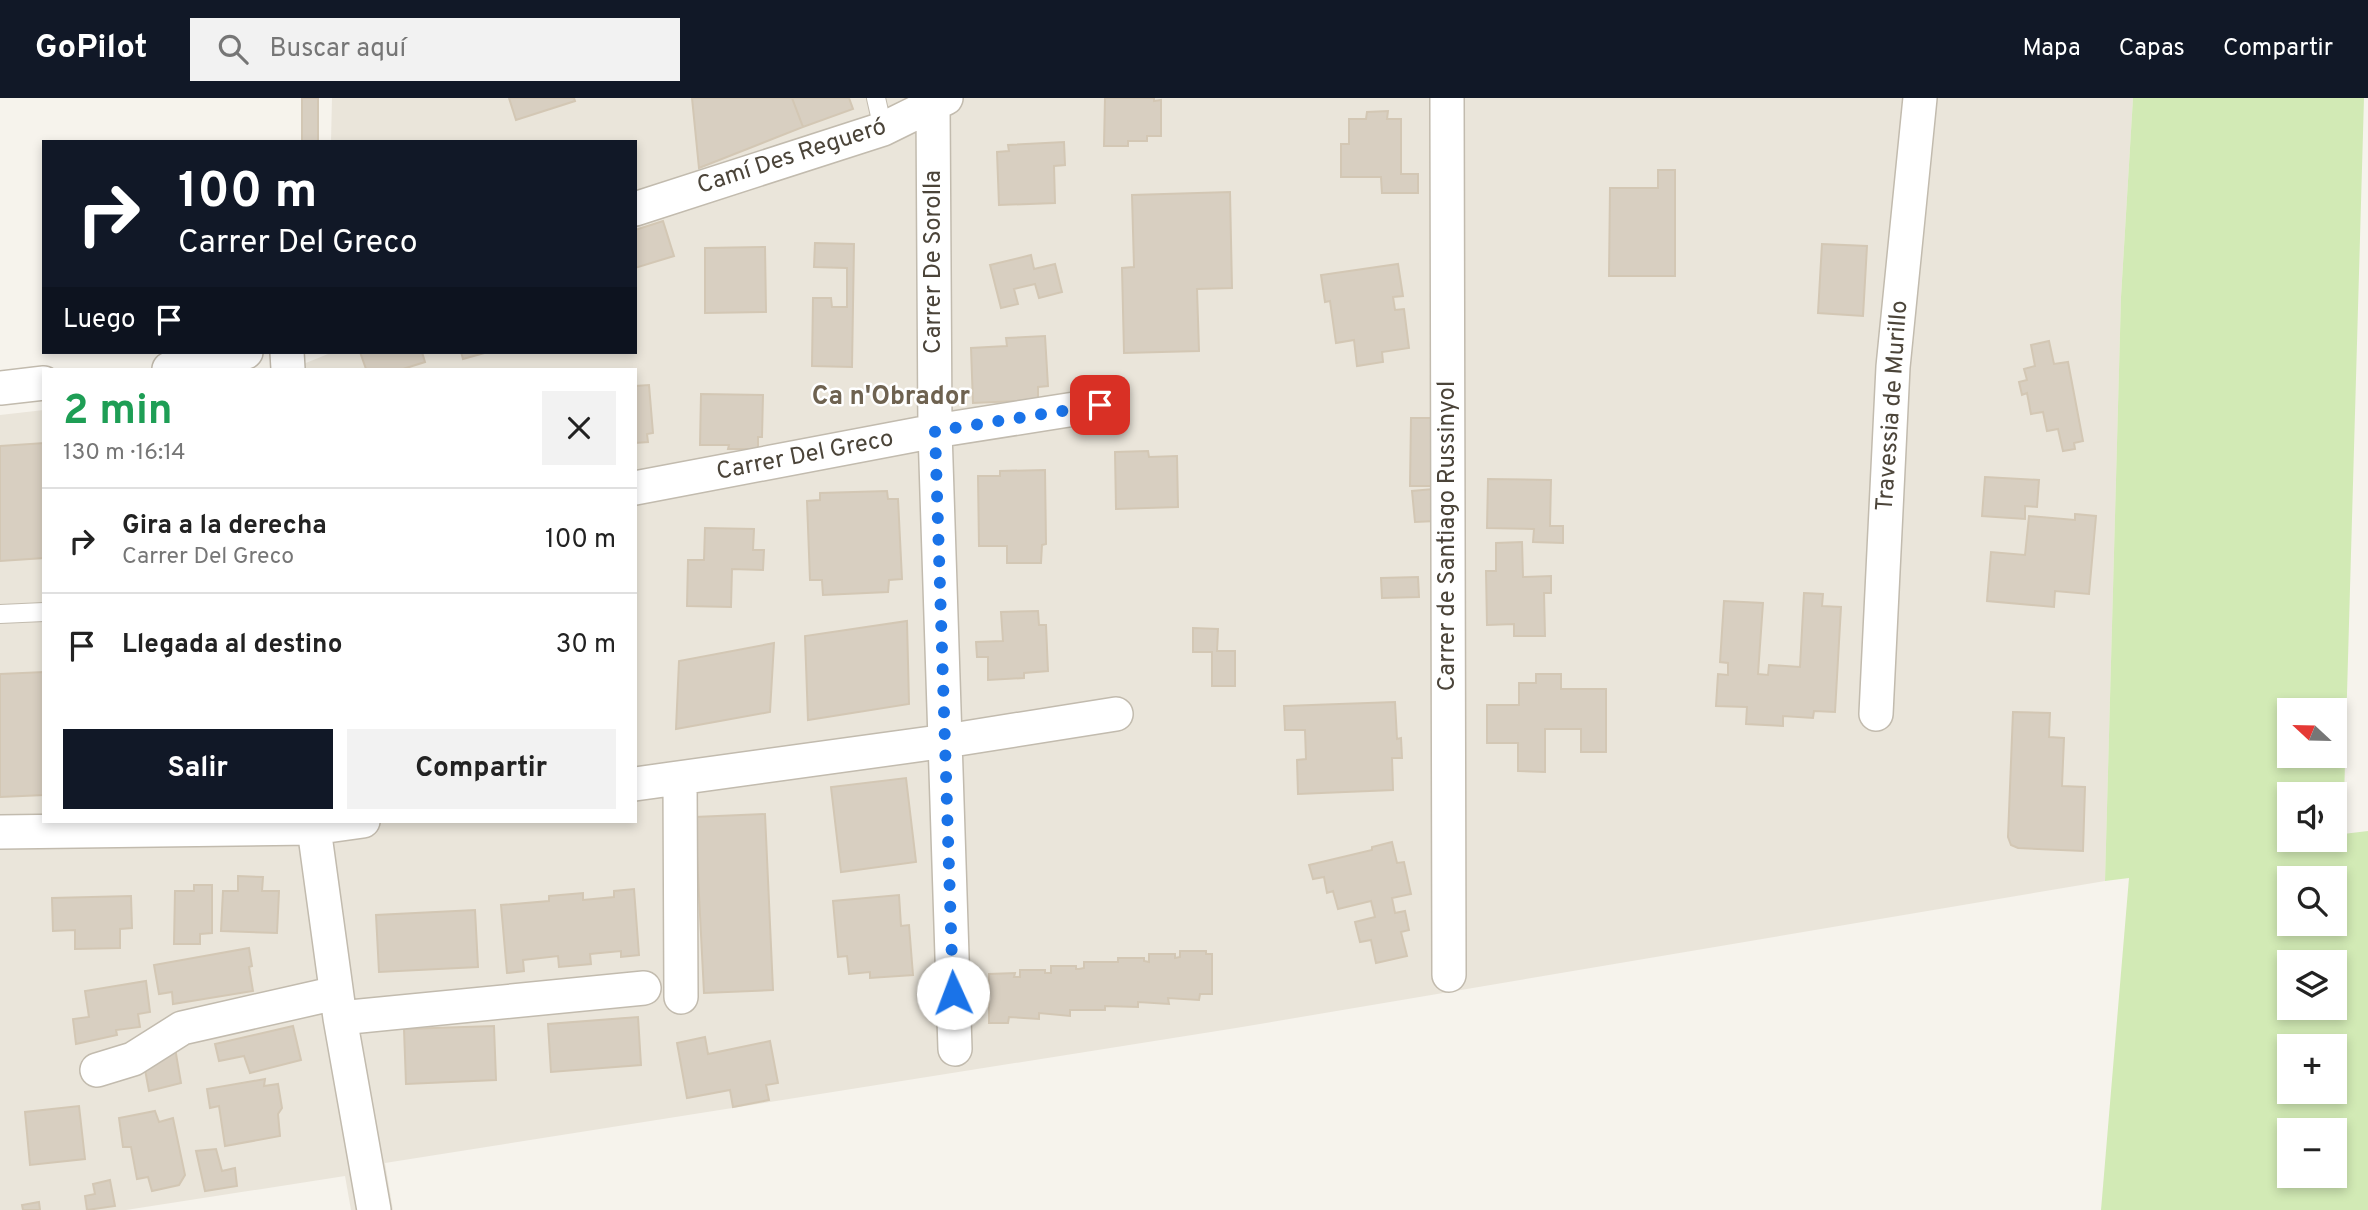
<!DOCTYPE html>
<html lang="es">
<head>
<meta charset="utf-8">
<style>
	:root { --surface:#fff; --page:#f2f2f2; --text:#222; --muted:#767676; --line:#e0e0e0; --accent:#111827 }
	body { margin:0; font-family:Overpass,sans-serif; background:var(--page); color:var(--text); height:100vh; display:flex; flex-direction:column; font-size:26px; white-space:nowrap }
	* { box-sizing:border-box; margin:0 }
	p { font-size:23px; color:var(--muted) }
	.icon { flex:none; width:38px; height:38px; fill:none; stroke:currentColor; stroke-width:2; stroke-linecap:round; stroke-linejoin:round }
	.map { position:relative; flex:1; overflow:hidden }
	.side { position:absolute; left:42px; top:270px; width:595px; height:455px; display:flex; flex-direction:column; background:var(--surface); border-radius:0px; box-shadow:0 4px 10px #0003 }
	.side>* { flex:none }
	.hud { position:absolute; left:42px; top:42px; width:595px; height:214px; border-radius:0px; box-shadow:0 4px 10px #0003; background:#111827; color:#fff; overflow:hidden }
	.needle { width:46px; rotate:292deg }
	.fabs { position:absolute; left:2277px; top:600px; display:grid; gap:14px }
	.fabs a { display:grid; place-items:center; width:70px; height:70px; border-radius:0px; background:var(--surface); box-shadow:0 4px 10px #0003; font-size:35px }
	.pin { position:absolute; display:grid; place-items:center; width:60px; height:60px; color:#fff; margin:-30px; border-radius:14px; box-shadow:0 4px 10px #0006 }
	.me { position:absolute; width:77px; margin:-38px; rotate:358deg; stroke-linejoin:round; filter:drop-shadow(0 0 5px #0008) }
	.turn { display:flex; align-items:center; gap:24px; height:147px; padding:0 21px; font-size:32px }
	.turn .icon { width:91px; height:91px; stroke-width:2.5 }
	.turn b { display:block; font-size:49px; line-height:60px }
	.then { display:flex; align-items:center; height:66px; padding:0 21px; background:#0003; gap:14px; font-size:26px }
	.round { display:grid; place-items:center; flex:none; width:74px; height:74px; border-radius:0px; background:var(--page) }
	.overview { display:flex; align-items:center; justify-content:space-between; height:119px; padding:0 21px }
	h1 { font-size:42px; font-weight:700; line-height:52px; color:#1e9e55 }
	.primary-button { display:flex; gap:14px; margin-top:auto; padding:14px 21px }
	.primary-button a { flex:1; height:80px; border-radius:0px; background:var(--accent); color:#fff; font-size:28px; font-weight:700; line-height:80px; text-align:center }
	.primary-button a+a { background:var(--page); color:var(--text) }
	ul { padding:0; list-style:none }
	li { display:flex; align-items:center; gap:21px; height:105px; padding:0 21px; border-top:2px solid var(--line) }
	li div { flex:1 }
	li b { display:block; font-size:26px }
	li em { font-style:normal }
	header { display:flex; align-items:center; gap:42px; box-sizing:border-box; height:98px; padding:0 35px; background:var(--accent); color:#fff }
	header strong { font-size:33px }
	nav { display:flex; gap:38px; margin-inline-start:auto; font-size:24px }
	.search { width:490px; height:63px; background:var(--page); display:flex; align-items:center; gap:18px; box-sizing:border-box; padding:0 24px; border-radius:0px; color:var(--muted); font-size:26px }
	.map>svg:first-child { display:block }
	.residential { fill:#eae5da }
	.green { fill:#d2eab5; fill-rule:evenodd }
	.building { fill:#d8cfc1; stroke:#d3c7b4; stroke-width:2 }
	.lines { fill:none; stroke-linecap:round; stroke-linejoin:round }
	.service-casing { stroke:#c2bbae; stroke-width:20 }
	.minor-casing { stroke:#c2bbae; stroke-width:36 }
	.service { stroke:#fff; stroke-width:18 }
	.minor { stroke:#fff; stroke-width:33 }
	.route { stroke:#1a73e8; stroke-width:12; stroke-dasharray:0 21.6 }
	.labels { text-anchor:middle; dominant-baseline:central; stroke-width:5; stroke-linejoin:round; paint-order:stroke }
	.street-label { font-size:24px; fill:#4b4439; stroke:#fff }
	.neighbourhood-label { font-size:26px; font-weight:bold; fill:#6e6250; stroke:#fff }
</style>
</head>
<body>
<header>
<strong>GoPilot</strong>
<div class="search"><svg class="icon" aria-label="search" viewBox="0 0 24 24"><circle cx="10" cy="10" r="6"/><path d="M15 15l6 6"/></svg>Buscar aquí</div>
<nav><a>Mapa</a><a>Capas</a><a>Compartir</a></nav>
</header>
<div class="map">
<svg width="2368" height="1112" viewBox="0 0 2368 1112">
	<rect width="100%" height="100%" fill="#f6f3ec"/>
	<path class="residential" d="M332,0H2133L2121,199L2105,783L1236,930L385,1065L393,1112H351L345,1078L126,1112H0V317L44,312V723H635V271H291L333,254H635V44H331Z"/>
	<path class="green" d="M2133,0H2364L2343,736L2368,733V1112H2101L2129,780L2105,783L2121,199ZM2289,612H2334V658H2289ZM2289,696H2334V742H2289ZM2289,780H2334V826H2289ZM2289,864H2334V910H2289ZM2334,948V994H2289V948ZM2334,1032V1078H2289V1032Z"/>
	<path class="building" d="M302,0H318V44H302Z
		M509,0H574L575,3L516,22Z
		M692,0H792L803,29L699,70Z
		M792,0H849L853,11L803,29Z
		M1105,0H1154V3L1161,2V38H1147V43H1128V48H1104Z
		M1388,13L1387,21H1401V76H1418V95H1382L1381,79H1341V46H1349V21H1366L1367,14Z
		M1064,44L1065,67L1054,68L1055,105L999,107L997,54L1009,53L1008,47Z
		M1658,72H1675V178H1609L1610,90H1658Z
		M1230,94L1232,190L1197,191L1199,253L1124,255L1122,170L1134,169L1132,97Z
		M663,123L674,158L635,170V132Z
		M815,145L854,146L852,269L812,268L813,200H831L832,209H847V170L814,169Z
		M1822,146L1867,148L1863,218L1818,215Z
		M765,149L766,214L705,215V150Z
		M1031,157L1034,171L1055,166L1062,194L1039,200L1035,186L1014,191L1018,206L1001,210L990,167Z
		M1398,166L1403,198L1393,199L1395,212L1404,211L1409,250L1382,254L1383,264L1357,268L1354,242L1336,245L1330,203L1325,204L1321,177Z
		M1045,238L1048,288L1038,289V302L973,305L971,250L1007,248L1006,240Z
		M2049,243L2054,266L2068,264L2083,343L2074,345L2075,351L2063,353L2058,331L2047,333L2043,314L2031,316L2027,295L2022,297L2019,284L2027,282L2024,271L2035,268L2031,247Z
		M360,254H422L425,264L403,271H366Z
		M461,254H488L463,261Z
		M649,287L653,335L647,336L648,344L635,345V288Z
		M701,296L763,297L762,339H758V351H728L729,347H700Z
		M1411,320H1439L1438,388H1410Z
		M44,345V460L0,463V348Z
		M1148,353L1149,359L1177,358L1178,409L1116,411L1115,354Z
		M1045,372L1046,446L1042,447L1041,465H1007V448H979L978,378H1000V373Z
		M1985,379L2039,382L2037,409L2025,408V421L1982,418Z
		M1488,381L1551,382L1550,428H1563V445L1533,444L1534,431L1487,430Z
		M1433,391L1436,423L1415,424L1412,393Z
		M887,393L888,401H898L902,481L889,482L888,494L823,497L822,482H810L807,403L820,402V395Z
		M2075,416L2096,418L2089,496L2055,493L2054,509L1987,503L1991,454L2025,457L2029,418L2075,422Z
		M705,430L754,431L753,452H764L763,472L732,471L731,509L687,508L688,462H704Z
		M1522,444L1523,479L1551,478V495H1544L1545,538H1514V526L1487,527L1486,473H1496V445Z
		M1418,479L1419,499L1382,500L1381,480Z
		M1804,495L1823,496L1822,508L1841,509L1835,614L1814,613L1813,620L1783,618V628L1746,626L1747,609L1716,608L1718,576L1728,577V565L1720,564L1724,503L1763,505L1758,576L1768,577L1769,567L1800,569Z
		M1038,513L1039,527H1046L1048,573L1024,575V580L988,582V559H977L976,544L1003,543L1001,514Z
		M907,523L909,606L808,622L805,538Z
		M1193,530L1218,531L1217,553H1235V588H1212V554H1193Z
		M774,545L770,614L676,631L679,563Z
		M44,574V697L0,699V576Z
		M1536,576H1561V591H1606V654H1581V631H1545V674L1518,673V645H1487V607H1519V585H1536Z
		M1395,604L1397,641L1401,640L1402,660H1392L1393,692L1298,696L1297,662L1306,661L1305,632H1285L1284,608Z
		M2013,614L2050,615L2049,639L2064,640L2062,688L2085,689L2083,753L2018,750L2011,747L2008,739Z
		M906,680L916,764L841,774L831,689Z
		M765,716L773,892L704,895L695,719Z
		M1392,744L1397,765L1404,764L1411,796L1392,800L1395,815L1405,813L1409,832L1401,834L1407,858L1376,865L1371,842L1360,844L1355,824L1375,819L1371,803L1338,811L1333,793L1327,795L1324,779L1313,781L1309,767L1372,752V749Z
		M238,778L263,779L262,793H279L277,835L221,833L223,793H238Z
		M194,787H212V835L200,836V846H174L175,793H194Z
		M634,791L639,857L621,859V853L590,856L591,866L559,869L558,858L523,862L524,873L507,875L501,807L549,803V798L583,795V802L614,799V793Z
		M899,797L901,828L909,827L913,877L870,880V874L849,876L847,858L838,859L833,803Z
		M131,798L132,830L120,831V850L75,851V832L53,833L52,800Z
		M475,812L478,869L379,874L376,817Z
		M249,850L252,868L249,869L253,893L173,906L172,894L159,896L154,867Z
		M1180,853H1206V856H1212V896H1200L1199,902L1168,900L1169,906L1138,904V909L1105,908V912H1070V918L1039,915V921L1009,919L1008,925H989V876L1015,875L1014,879H1020V872H1045V875H1051V868H1076V871H1079L1084,870V864H1118V860H1144V863L1149,864V856H1175V860L1180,859Z
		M146,883L150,914L138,916L140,929L116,932L117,937L76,946L73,921L89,919L85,893Z
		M638,919L641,967L551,974L548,926Z
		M293,928L301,962L250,975L244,958L219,963L215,946Z
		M494,928L496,982L406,986L404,931Z
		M705,939L708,956L770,943L778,985L766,987L769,1002L733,1009L730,992L687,1000L677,945Z
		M174,944L181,985L149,993L143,961Z
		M265,981L264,988L278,986L282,1010L278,1016L280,1038L225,1048L219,1008L210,1010L207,991Z
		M79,1008L85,1061L30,1067L25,1014Z
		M155,1013L159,1024L173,1020L185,1077L179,1087L152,1093L148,1079L137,1081L131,1049H123L119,1020Z
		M216,1051L222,1073L235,1070L237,1088L205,1093L196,1053Z
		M110,1082L115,1108L87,1112L85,1098L95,1096L93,1086Z
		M39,1104L40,1112H23L22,1107Z"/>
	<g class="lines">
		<defs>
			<path id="service" d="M876,0L883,31
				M0,516L44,514"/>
			<path id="minor" d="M1447,0L1449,877
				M933,7L935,333L955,951
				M635,111L883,31L946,0
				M287,254L288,271
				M169,271L205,267L246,254
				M0,290L44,285
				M635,390L935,333L1100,307
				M1876,616L1893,269L1920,0
				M680,680L681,899
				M635,686L946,643L1116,616
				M313,723L340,920L374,1112
				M0,734L313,730L363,723
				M340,920L644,890
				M97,972L133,961L182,930L336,895"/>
		</defs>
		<use href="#service" class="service-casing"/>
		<use href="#minor" class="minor-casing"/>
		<use href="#service" class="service"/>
		<use href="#minor" class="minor"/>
	</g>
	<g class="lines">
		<path class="route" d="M953,895L935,333L1100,307"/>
	</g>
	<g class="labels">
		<g class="street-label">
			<text transform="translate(792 59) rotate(-18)">Camí Des Regueró</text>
			<text transform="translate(934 164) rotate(-90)">Carrer De Sorolla</text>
			<text transform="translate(1893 308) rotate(-86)">Travessia de Murillo</text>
			<text transform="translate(805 358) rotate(-11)">Carrer Del Greco</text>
			<text transform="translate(1448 438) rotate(-90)">Carrer de Santiago Russinyol</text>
		</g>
		<g class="neighbourhood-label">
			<text x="891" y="299">Ca n'Obrador</text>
		</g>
	</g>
</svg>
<div class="fabs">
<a><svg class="needle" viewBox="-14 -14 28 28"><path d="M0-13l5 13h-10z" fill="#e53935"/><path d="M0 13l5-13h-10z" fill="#767676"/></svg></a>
<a><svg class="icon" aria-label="sound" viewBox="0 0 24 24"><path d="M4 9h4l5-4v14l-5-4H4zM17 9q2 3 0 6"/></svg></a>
<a><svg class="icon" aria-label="search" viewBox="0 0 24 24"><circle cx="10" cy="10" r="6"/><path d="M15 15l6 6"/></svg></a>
<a><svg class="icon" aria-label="layers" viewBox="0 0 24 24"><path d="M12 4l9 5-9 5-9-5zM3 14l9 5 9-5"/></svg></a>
<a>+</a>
<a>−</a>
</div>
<div class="pin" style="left:1100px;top:307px;background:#d93025"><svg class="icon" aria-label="arrive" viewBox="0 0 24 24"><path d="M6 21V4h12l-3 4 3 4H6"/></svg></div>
<svg class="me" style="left:953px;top:895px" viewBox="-20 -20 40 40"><circle r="19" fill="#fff"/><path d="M0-13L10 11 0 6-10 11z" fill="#1a73e8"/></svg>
<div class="hud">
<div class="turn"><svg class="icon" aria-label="right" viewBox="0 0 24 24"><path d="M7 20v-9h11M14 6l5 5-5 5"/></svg><div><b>100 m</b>Carrer Del Greco</div></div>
<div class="then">Luego<svg class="icon" aria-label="arrive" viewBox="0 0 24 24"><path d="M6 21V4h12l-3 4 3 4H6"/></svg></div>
</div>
<section class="side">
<div class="overview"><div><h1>2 min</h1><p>130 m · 16:14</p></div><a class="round"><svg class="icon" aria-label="close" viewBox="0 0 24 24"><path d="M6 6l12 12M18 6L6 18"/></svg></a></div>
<ul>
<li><svg class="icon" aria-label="right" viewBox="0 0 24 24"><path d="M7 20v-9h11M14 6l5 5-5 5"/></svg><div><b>Gira a la derecha</b><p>Carrer Del Greco</p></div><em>100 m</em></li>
<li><svg class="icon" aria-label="arrive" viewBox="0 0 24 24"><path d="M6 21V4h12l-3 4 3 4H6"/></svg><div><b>Llegada al destino</b></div><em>30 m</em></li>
</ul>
<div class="primary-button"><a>Salir</a><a>Compartir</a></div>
</section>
</div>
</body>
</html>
